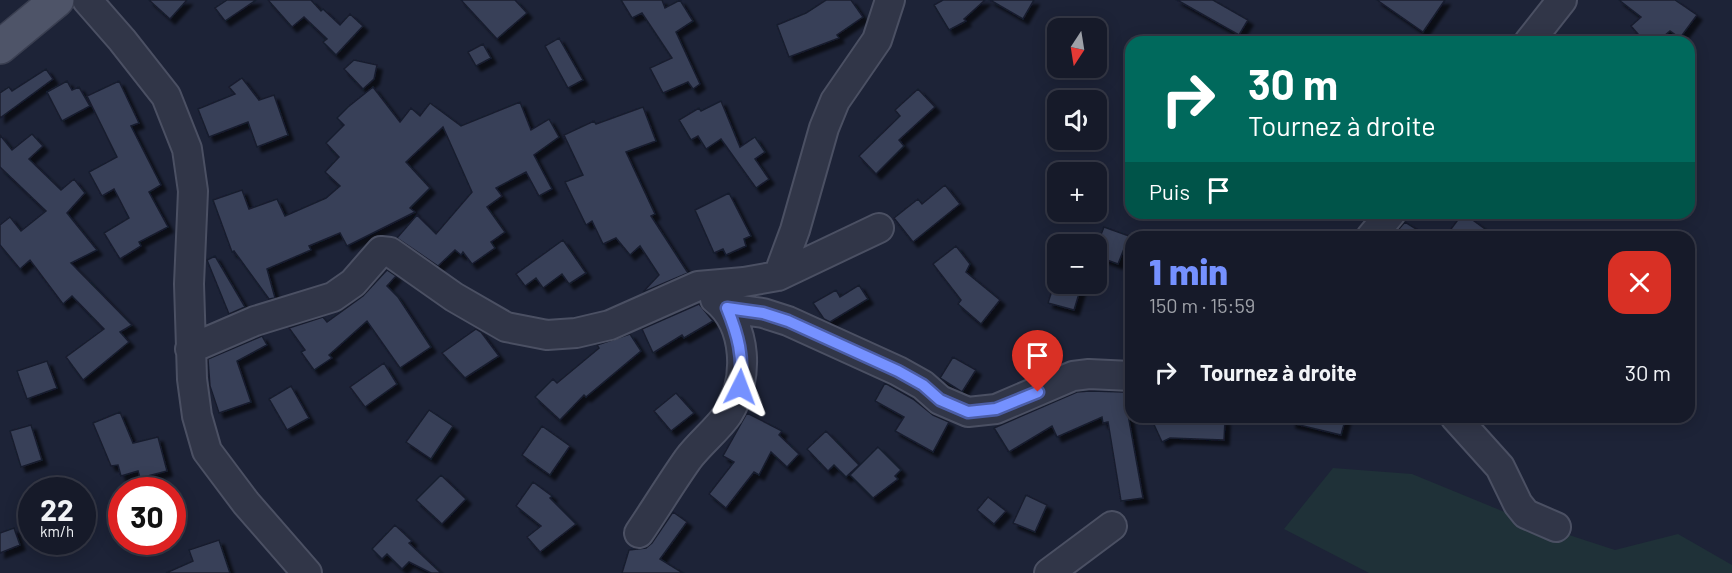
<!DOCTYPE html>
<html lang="fr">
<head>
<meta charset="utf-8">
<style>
	:root { --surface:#161a29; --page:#232735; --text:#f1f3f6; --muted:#9ea1a8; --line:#353846; --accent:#7591ff }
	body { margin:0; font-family:Barlow,sans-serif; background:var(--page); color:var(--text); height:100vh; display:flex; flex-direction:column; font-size:22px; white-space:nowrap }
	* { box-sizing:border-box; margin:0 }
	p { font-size:20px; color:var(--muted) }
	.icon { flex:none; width:33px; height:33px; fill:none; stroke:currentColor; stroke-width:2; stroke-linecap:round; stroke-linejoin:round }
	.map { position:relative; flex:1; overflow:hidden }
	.details { position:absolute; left:1125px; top:231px; width:570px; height:192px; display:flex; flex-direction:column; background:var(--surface); border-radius:18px; box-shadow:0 3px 15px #0003,0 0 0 2px var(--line) }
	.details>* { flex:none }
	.hud { position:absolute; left:1125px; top:36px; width:570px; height:183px; border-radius:18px; box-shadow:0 3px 15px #0003,0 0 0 2px var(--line); background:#00695c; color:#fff; overflow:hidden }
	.needle { width:39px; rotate:192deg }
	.controls { position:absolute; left:1047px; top:18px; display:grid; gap:12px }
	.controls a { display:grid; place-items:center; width:60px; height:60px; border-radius:12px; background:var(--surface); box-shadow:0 3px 15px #0003,0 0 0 2px var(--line); font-size:30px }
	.speed { position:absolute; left:18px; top:477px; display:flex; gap:12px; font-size:30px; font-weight:700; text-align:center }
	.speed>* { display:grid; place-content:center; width:78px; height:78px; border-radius:50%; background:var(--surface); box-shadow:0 3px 15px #0003,0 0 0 2px var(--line); line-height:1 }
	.speed small { font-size:15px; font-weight:400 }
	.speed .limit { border:9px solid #d22; background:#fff; color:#111 }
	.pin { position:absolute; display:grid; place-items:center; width:51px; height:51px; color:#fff; margin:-62px -26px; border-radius:50% 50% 50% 0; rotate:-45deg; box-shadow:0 0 6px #0007 }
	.pin .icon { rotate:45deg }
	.me { position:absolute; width:66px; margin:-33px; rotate:3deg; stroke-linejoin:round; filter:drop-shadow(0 0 4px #0008) }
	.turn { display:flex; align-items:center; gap:21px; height:126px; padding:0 24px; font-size:27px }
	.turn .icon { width:78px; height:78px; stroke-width:2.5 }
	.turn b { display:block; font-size:42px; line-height:51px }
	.then { display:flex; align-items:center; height:57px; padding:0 24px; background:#0003; gap:12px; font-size:22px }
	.round { display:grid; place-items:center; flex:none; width:63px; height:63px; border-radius:18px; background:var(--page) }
	.overview { display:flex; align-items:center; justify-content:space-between; height:102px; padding:0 24px }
	h1 { font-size:36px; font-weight:800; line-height:45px; color:var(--accent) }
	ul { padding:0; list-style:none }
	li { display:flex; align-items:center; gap:18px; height:78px; padding:0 24px }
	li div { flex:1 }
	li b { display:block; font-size:22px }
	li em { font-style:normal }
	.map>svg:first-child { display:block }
	.green { fill:#1f3138 }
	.building { fill:#394058; stroke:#191d2e; stroke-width:1.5; filter:url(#shadow) }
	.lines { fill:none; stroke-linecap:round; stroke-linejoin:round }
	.minor-casing { stroke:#4b5063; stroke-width:32 }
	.major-casing { stroke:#3a3f51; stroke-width:36 }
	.minor { stroke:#313648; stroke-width:28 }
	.major { stroke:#4e5468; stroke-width:33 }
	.route-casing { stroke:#4c5ea6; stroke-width:15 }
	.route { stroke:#7591ff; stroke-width:10 }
</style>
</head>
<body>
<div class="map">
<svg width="1732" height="573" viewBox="0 0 1732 573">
	<defs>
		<filter id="shadow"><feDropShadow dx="5" dy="5" stdDeviation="1.5" flood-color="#0009"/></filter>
	</defs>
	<rect width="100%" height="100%" fill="#1d2337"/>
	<path class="green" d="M1333,468L1412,474L1529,522L1615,550L1678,534L1732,565V573H1369L1284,529Z"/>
	<path class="building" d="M149,0H187L170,19Z
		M227,0H256L225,21L215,8Z
		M268,0H311L321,11L323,9L340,25L350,14L363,26L336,55L323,42L327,39L304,17L292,27Z
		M461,0H515L527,13L497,39Z
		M621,0H662L665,8L680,0L693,21L676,32L700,84L693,89L688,82L663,93L650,68L672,58L642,13L632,18Z
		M826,0H851L863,17L837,35L839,38L789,57L777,25L806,13Z
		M943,0H985L964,19L966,21L949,30L934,5Z
		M990,0H1034L1023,19Z
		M1177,0H1213L1248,20L1239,35Z
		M1377,0H1445L1423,32Z
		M1619,0H1675L1697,15L1680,38L1670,31L1657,42H1645L1631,26L1641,17Z
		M559,38L583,80L568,88L545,46Z
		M483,44L491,58L476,66L468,52Z
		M354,60L377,65L374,79L363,89L344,69Z
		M46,69L53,79L0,118V93L9,87L12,91Z
		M242,78L259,100L274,95L288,135L257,147L248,122L209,137L198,109L235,94L229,87Z
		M67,81L72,90L79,87L90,106L62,121L47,92Z
		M119,81L139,123L131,126L161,185L149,192L168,227L139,242L141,246L120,259L104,233L129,218L114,189L102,196L89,172L117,157L87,96Z
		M373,87L400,122L411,108L420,116L430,103L461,126L520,102L531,130L549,119L559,137L534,155L552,189L539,196L526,172L496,188L502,196L487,207L505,232L491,242L495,248L472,264L463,252L461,255L455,250L438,266L397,238L417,215L436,234L472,192L443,127L406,162L430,188L410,208L415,212L347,246L340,233L309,246L311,250L267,269L275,298L269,299L234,251L232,252L213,200L242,190L249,209L277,199L285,216L326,198L340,186L325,172L339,157L326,143L344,125L337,118L348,107Z
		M918,89L935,107L899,140L904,146L876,174L859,156L900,116L895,110Z
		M721,101L740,147L755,137L765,152L755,159L769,179L756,188L721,139L706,149L698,136L691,140L679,120L699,108L701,111Z
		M643,107L656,141L626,152L655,214L651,216L688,273L643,292L659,275L640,246L630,255L616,238L603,244L592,221L586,225L565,182L583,175L564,135L594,121L596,124Z
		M32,134L43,146L29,159L61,190L74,179L85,193L67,213L97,250L71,263L132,325L120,332L129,342L83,380L66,357L104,329L72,296L63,304L30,260L20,269L0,245V225L10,217L21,231L46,211L0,167V135L12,150Z
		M945,185L960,204L913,242L894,218L918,199L922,204Z
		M729,193L751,236L744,239L746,246L726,255L723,249L714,253L695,210Z
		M1463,213L1496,237H1445Z
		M1405,222L1429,237H1392Z
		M1104,227L1129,236L1118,264L1096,256V247Z
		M563,240L586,273L569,284L562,274L543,288L536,278L525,286L516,274Z
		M956,246L970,264L966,272L1000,300L981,324L958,304L961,300L933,264Z
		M215,256L245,307L229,314L207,260Z
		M387,270L396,276L387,286L398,297L431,347L400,368L367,321L329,355L332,358L314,370L301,352L305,350L289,328L323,317L327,322L363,296Z
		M1054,284H1082L1074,310L1048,303Z
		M859,285L868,299L830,322L824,319L813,303L836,290L840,297Z
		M699,304L713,321L684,338L682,335L653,353L642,329Z
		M476,329L481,332L499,356L465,378L442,353Z
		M630,334L641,351L586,397L584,395L560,420L535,397L553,379L557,383L599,348L597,345Z
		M262,336L267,345L237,361L251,402L219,413L210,386L208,359Z
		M953,357L976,370L962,392L940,378Z
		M47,361L57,388L27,399L17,371Z
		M384,363L397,384L365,407L350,387Z
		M885,383L913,399L933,415L949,422L933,452L895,431L904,417L875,401Z
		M291,386L309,418L287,430L269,399Z
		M1090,391L1124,392L1143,498L1121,501L1108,422L1103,423L1102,417L1057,437L1052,426L1009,452L994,428L1077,392Z
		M676,393L694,413L671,431L654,411Z
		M429,410L453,426L431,459L406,442Z
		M120,412L133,443L158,437L167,471L140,478L138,471L121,476L118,465L111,466L93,423Z
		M747,413L782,431L779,435L799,454L787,467L771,452L759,475L754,472L726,508L709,494L734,462L723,456Z
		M1292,417H1346L1341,435L1291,423Z
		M1151,418L1225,420L1224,440L1170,438L1162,442Z
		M31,425L42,460L21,467L10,431Z
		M542,426L570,446L550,475L522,455Z
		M826,431L859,465L846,477L834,465L828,471L807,449Z
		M878,447L901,470L895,476L898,479L873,498L850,475Z
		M441,475L466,499L442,524L416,500Z
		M533,482L552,496L550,498L576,524L540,552L527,537L541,526L516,506Z
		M1026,495L1047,505L1035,532L1013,523Z
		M988,497L1006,511L994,524L977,510Z
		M673,512L687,522L660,559L683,573H622L629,550L646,548L652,543Z
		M395,525L412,541L409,543L441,573H431L409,562L402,569L387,554L382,559L372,549Z
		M14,528L20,545L0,553V533Z
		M219,540L230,573H166L193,561L189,550Z"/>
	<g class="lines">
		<defs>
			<path id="minor" d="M87,0L122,40L166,96L187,149L193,191L189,284L192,379L197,416L207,451L246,503L307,573
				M1529,42L1562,0
				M1371,237L1391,213
				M778,276L795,230L824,128L835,101L877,40L890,0
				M727,308L763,313L788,321L898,371L923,385L940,400L968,412L996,409L1073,376L1089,374L1131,376
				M190,349L255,321L333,297L353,283L381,251L390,252L454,297L506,327L547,335L576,333L610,325L698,286L744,282L778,276L879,228
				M1455,417L1500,467L1518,504L1526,514L1556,527
				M639,533C656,508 671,483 688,459C700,443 717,430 728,414C749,380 748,325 715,299
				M1049,573L1112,526"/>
			<path id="major" d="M0,47L57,0"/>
		</defs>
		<use href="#minor" class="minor-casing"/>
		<use href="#major" class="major-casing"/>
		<use href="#minor" class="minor"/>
		<use href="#major" class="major"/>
	</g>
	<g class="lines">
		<defs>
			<path id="route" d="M740,387C744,357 738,335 727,308L763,313L788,321L898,371L923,385L940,400L968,412L996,409L1038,392"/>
		</defs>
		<use href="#route" class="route-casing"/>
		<use href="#route" class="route"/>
	</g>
</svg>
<div class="controls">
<a><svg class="needle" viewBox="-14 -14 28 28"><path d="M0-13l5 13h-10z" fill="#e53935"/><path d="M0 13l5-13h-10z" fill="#9ea1a8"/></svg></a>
<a><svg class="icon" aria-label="sound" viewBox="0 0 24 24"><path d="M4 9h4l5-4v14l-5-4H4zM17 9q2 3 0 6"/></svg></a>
<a>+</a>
<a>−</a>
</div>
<div class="speed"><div>22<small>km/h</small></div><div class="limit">30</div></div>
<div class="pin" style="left:1038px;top:392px;background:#d93025"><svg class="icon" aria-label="arrive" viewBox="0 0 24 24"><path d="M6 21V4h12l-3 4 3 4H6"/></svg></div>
<svg class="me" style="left:740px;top:387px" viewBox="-20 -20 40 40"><path d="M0-17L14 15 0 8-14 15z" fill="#7591ff" stroke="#fff" stroke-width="4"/></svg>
<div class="hud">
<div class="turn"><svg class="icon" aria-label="right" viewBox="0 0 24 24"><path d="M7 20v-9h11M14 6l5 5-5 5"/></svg><div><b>30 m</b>Tournez à droite</div></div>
<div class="then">Puis<svg class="icon" aria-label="arrive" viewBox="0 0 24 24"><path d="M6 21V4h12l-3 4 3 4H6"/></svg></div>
</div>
<section class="details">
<div class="overview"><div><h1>1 min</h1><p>150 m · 15:59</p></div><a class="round" style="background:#d93025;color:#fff"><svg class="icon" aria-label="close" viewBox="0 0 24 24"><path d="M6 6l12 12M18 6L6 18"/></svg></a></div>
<ul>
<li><svg class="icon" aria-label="right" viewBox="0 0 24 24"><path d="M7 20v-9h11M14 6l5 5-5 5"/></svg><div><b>Tournez à droite</b></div><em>30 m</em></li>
</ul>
</section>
</div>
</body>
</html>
